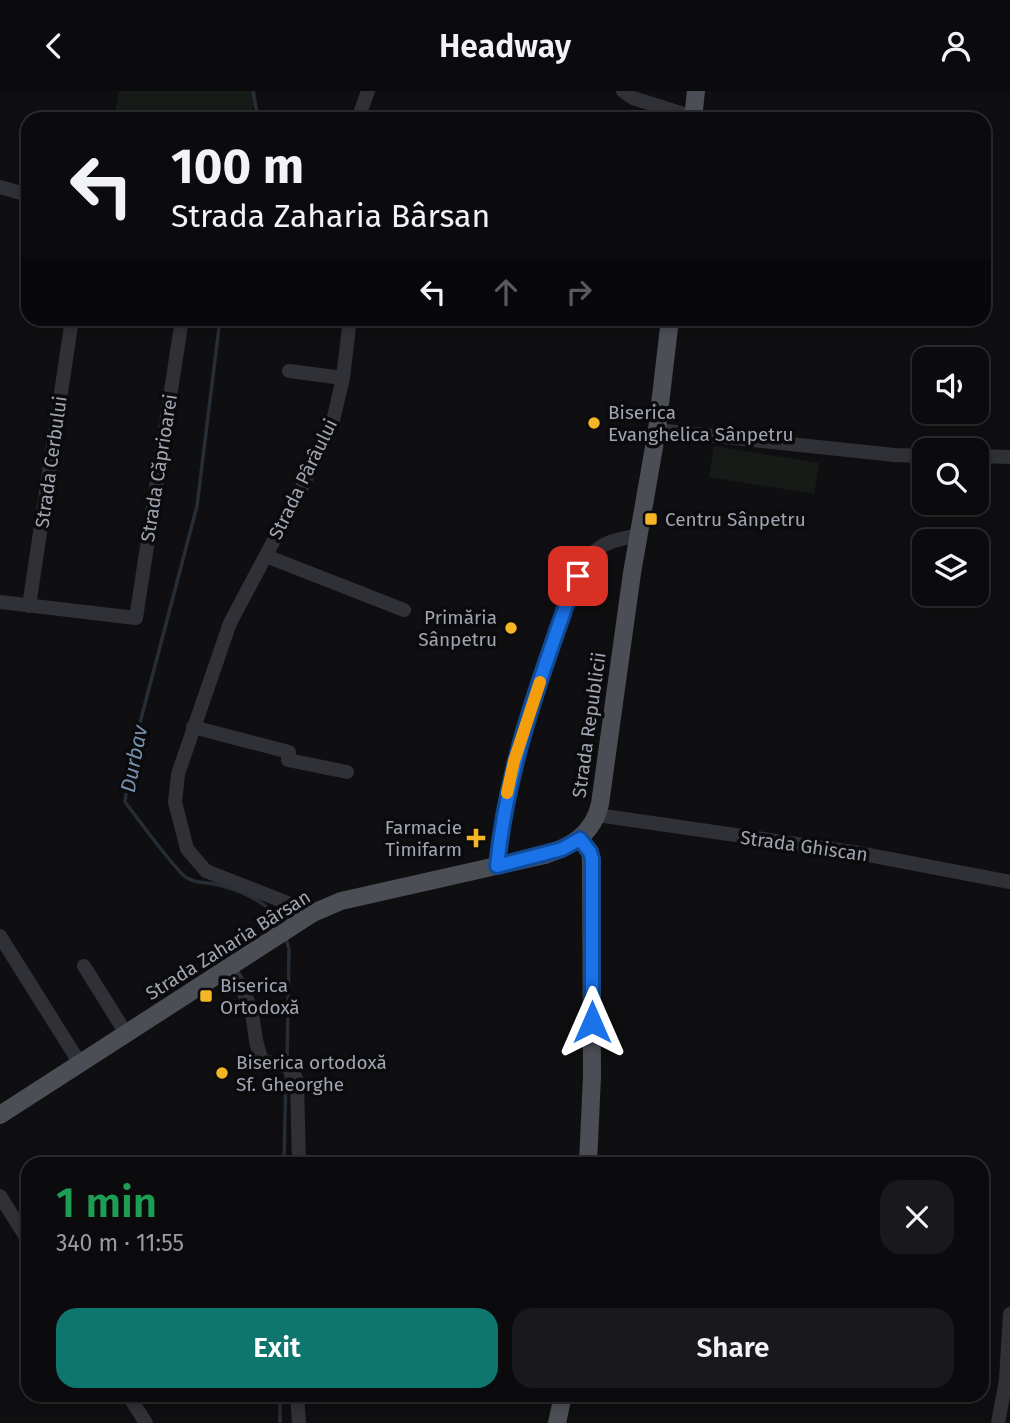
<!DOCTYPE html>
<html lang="en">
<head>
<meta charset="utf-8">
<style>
	:root { --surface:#0b0b0d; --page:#19191b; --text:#f1f3f6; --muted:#9a9b9d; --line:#2b2b2e; --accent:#0f766e }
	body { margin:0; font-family:"Fira Sans",sans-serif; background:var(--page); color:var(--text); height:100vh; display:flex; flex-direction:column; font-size:26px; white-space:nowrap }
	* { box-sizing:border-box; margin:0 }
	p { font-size:23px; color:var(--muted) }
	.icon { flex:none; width:38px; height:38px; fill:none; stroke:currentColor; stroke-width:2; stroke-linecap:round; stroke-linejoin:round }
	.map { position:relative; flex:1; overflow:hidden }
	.details { position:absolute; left:21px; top:1066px; width:968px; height:245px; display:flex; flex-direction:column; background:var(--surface); border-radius:21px; box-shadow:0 4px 10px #0003,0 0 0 2px var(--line) }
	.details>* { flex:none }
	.hud { position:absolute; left:21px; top:21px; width:970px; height:214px; border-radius:21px; box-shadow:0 4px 10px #0003,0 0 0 2px var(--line); background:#0b0b0d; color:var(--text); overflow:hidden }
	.buttons { position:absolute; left:912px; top:256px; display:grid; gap:14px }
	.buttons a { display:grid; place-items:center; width:77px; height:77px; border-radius:14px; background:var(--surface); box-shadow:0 4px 10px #0003,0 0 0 2px var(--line); font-size:35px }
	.pin { position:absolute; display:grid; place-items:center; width:60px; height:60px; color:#fff; margin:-30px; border-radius:14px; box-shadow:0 4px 10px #0006 }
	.me { position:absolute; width:77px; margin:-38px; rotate:0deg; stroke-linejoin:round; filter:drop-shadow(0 0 5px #0008) }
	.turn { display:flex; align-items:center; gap:24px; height:147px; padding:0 35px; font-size:32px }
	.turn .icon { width:91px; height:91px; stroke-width:2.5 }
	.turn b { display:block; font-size:49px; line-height:60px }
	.lanes { display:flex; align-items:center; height:66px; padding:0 35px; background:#0003; justify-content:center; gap:35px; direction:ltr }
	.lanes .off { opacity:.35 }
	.round { display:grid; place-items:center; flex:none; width:74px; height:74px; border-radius:21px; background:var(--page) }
	.head { display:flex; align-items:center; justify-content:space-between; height:119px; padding:0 35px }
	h1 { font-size:42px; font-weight:600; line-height:52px; color:#1e9e55 }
	.cta { display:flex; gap:14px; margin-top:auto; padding:14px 35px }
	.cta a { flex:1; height:80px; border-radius:21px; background:var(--accent); color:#fff; font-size:28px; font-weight:600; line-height:80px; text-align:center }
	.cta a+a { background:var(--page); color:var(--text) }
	header { display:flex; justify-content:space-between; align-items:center; height:91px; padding:0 35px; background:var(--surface); font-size:32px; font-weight:600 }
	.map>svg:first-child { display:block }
	.green { fill:#161b17 }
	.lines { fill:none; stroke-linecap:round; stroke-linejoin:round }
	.stream { stroke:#262d34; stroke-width:3.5 }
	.minor { stroke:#303136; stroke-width:14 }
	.major { stroke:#4c4e55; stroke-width:18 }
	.route-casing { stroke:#114b97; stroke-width:18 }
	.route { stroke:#1a73e8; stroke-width:12 }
	.slow { stroke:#f59e0b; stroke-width:12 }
	.poi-dot { fill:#f4b624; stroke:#0b0a0c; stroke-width:2.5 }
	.labels { text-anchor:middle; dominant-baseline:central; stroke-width:7; stroke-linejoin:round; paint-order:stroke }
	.poi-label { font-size:19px; fill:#a0a5b2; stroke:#0b0a0c; text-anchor:start }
	.street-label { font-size:19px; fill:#a0a5b2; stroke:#0b0a0c }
	.water-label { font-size:21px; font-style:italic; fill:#7692af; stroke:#0b0a0c }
</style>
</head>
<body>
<header><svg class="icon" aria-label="back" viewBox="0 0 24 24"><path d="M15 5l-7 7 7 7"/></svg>Headway<svg class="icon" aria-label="person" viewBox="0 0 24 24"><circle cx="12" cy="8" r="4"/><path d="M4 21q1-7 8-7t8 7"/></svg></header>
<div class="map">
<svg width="1010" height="1332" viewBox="0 0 1010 1332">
	<rect width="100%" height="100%" fill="#0f0f11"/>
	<path class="green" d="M119,0H256L251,28H114Z
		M714,355L819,372L814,403L709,386Z"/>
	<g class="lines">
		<path class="stream" d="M253,0L258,28
			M220,228L197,415L131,666L125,711C136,725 176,781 187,787C197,793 208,791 219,794C241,800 271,812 281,834
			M286,848L289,858L287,973
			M284,1073L286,980
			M280,1304V1332"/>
		<path class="minor" d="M623,0L633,7L693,26
			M358,28L368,0
			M0,96L28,104
			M289,280L343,287
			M657,339L894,364L924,365
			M976,365L1010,366
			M266,465L404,519
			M0,511L136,527L182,228
			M29,515L72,228
			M193,636L289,661L288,669L347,681
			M597,724L853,761L1010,791
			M497,775L501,736L514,670L570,503C588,463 593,451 637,445
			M313,822L206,780L187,758L175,711L178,683L230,532L299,402L332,334L343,287L350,228
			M0,845L81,974
			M84,875L127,944
			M229,876C237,889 245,902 250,916C256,934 253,952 263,970C278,973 291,973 297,990L299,1073
			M0,1105L28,1149
			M128,1304L146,1332
			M297,1304L299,1332
			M998,1332L1006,1289L1010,1223"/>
		<path class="major" d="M693,28L696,0
			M580,748L590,761L591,768L592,985L588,1073
			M0,1024L313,822L341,810L545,764C572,755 593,743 600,713L632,482L657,339L670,228
			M557,1332L563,1304"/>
	</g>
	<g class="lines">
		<defs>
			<path id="route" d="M578,485L570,503C538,594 507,677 497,775L562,758L580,748L590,761L592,768V931"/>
		</defs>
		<use href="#route" class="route-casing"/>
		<use href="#route" class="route"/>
		<path class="slow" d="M507,702L514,670L540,591"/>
	</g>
	<g class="poi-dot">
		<circle cx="594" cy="332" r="7"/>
		<rect x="644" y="421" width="14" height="14" rx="3.5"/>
		<circle cx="511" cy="537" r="7"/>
		<path d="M472.5 736.5h7v7h7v7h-7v7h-7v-7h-7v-7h7z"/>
		<rect x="199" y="898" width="14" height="14" rx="3.5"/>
		<circle cx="222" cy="982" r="7"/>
	</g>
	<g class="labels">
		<g class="poi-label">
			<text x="608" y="321">Biserica<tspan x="608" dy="22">Evanghelica Sânpetru</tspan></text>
			<text x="665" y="428">Centru Sânpetru</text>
			<text x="497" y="526" text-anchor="end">Primăria<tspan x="497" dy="22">Sânpetru</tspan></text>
			<text x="462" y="736" text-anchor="end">Farmacie<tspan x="462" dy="22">Timifarm</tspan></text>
			<text x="220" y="894">Biserica<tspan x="220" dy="22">Ortodoxă</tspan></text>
			<text x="236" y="971">Biserica ortodoxă<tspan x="236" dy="22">Sf. Gheorghe</tspan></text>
		</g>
		<g class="street-label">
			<text transform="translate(51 371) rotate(-82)">Strada Cerbului</text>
			<text transform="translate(159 377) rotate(-81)">Strada Căprioarei</text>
			<text transform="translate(303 388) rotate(-64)">Strada Pârâului</text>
			<text transform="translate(589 634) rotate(-82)">Strada Republicii</text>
			<text transform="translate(804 755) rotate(8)">Strada Ghiscan</text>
			<text transform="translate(228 854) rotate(-32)">Strada Zaharia Bârsan</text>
		</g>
		<g class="water-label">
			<text transform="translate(134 668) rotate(-79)">Durbav</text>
		</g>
	</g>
</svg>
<div class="buttons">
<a><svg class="icon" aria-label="sound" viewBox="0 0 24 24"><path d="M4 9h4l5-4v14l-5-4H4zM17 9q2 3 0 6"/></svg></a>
<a><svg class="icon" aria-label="search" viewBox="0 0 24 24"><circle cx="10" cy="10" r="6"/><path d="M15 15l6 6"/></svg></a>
<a><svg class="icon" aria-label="layers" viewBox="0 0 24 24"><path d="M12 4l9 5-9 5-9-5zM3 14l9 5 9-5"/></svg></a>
</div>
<div class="pin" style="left:578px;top:485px;background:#d93025"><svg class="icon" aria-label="arrive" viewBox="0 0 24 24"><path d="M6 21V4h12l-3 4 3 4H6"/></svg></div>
<svg class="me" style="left:592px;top:931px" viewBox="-20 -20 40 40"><path d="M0-17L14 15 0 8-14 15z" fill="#1a73e8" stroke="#fff" stroke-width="4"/></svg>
<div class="hud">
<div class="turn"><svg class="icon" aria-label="left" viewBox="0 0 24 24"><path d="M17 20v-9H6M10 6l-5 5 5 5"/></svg><div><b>100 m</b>Strada Zaharia Bârsan</div></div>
<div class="lanes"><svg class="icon" aria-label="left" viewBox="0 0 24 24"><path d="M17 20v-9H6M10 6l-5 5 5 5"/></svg><svg class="icon off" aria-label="ahead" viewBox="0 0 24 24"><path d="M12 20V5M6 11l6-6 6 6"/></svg><svg class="icon off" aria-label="right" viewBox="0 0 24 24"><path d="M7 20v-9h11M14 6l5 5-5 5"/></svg></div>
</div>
<section class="details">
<div class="head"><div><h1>1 min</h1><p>340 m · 11:55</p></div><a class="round"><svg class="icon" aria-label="close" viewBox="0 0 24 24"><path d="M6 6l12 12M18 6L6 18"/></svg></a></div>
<div class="cta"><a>Exit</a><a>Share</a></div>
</section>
</div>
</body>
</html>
